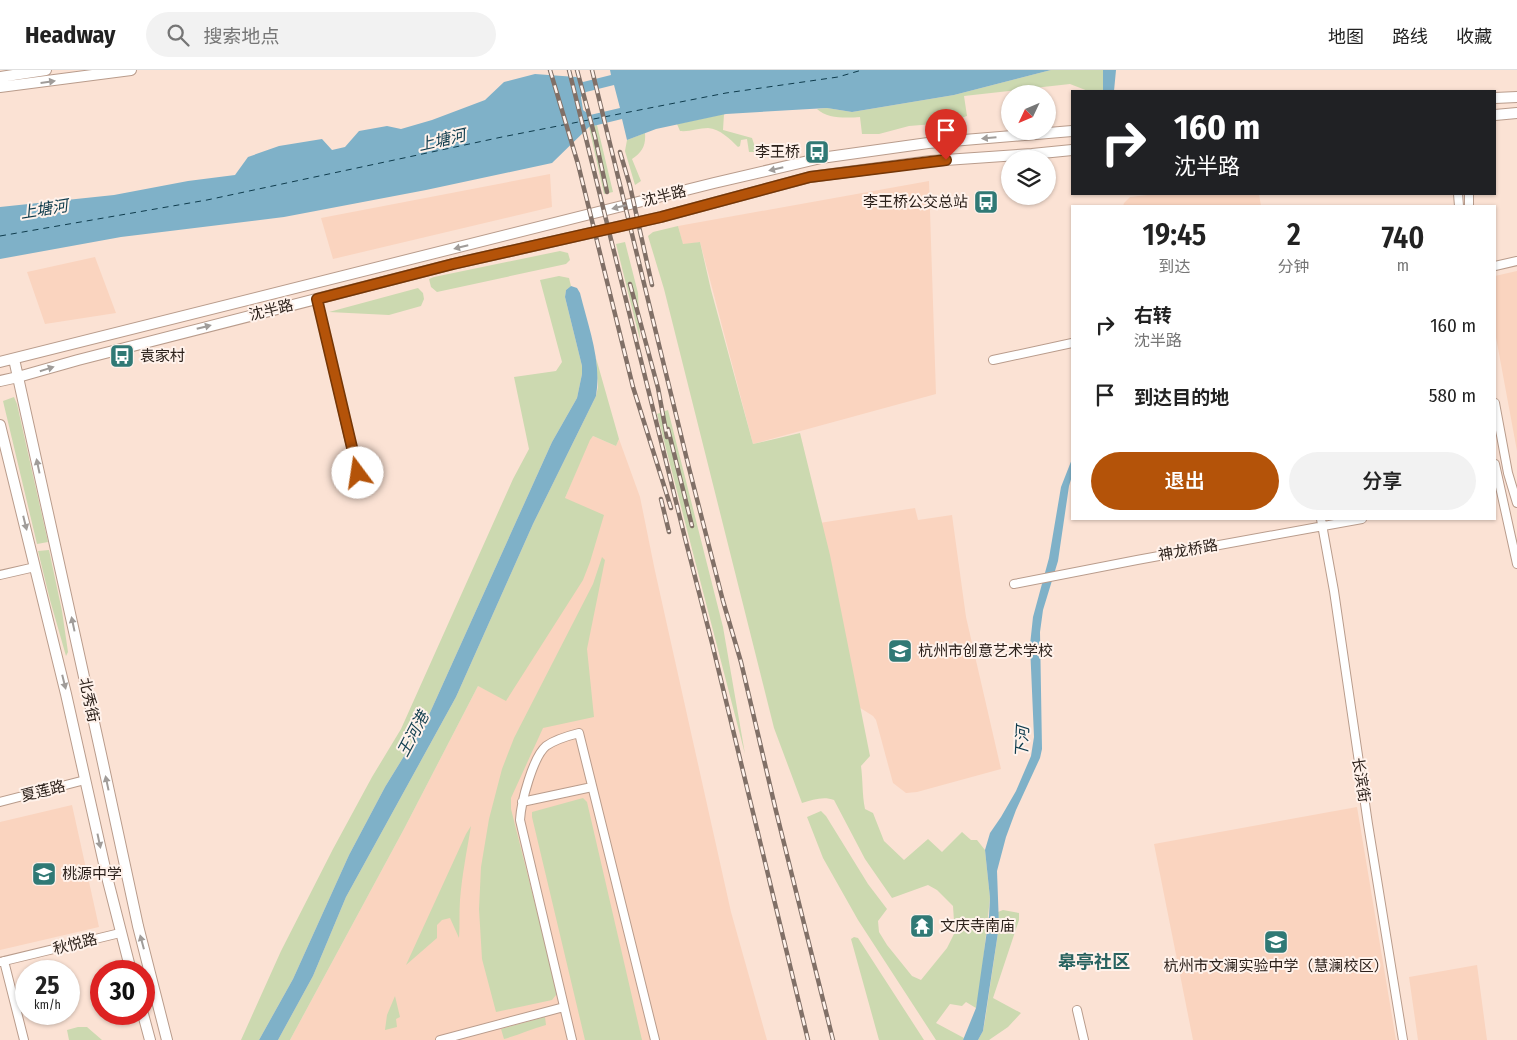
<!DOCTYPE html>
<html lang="zh">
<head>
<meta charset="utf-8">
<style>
	:root { --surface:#fff; --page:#f2f2f2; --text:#222; --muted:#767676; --line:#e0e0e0; --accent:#b45309 }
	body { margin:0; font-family:"Fira Sans Condensed","Noto Sans SC",sans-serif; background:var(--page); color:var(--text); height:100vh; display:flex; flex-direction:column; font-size:19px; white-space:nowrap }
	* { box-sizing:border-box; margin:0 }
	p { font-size:16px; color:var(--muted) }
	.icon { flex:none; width:28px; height:28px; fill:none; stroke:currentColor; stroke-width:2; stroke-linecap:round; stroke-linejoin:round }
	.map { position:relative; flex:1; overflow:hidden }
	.details { position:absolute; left:1071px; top:135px; width:425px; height:315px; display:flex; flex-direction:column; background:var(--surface); border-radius:0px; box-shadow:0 1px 4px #0004 }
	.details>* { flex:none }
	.banner { position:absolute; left:1071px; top:20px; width:425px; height:105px; border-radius:0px; box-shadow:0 1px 4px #0004; background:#202124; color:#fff; overflow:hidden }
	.needle { width:32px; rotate:226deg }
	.fabs { position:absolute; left:1001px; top:15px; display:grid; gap:10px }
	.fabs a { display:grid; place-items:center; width:55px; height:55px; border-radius:50%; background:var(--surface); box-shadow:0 1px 4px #0004; font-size:25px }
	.speed { position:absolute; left:15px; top:890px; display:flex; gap:10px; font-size:25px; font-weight:700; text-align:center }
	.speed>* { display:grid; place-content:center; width:65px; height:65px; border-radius:50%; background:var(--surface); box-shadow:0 1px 4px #0004; line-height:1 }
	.speed small { font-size:12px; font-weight:400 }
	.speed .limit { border:8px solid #d22; background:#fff; color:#111 }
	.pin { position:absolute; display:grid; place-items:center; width:42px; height:42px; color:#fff; margin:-51px -21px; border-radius:50% 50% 50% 0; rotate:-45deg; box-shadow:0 0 5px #0007 }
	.pin .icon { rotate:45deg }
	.me { position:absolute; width:55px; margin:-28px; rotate:346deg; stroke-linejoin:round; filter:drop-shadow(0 0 4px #0008) }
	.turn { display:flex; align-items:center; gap:18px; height:105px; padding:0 20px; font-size:22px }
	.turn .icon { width:65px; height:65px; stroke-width:2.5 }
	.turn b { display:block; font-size:35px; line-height:42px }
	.eta { display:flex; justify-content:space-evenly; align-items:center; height:85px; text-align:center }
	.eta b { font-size:30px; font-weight:600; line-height:35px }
	.button { display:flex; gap:10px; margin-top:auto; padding:10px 20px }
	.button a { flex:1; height:58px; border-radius:30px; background:var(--accent); color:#fff; font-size:20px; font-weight:600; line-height:58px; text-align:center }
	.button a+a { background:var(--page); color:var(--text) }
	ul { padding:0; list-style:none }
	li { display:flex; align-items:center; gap:15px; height:70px; padding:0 20px }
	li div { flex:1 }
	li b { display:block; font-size:19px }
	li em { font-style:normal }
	header { display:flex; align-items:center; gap:30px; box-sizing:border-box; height:70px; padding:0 25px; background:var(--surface); border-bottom:1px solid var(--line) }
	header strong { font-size:24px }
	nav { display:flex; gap:28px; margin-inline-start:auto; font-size:18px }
	.search { width:350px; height:45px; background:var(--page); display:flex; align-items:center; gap:12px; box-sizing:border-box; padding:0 18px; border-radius:28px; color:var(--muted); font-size:19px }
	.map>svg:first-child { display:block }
	.built { fill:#fad4bf }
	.green { fill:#ccd9b0 }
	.water { fill:#7fb1c8; fill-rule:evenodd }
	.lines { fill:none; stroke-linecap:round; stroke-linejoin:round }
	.ferry { stroke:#0f3c4d; stroke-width:1; stroke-dasharray:6 5; stroke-linecap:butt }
	.minor-casing { stroke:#b99c8c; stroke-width:10 }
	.major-casing { stroke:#b99c8c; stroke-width:12 }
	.minor { stroke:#fff; stroke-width:8 }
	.major { stroke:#fff; stroke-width:10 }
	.rail-casing { stroke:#817067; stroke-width:4.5 }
	.rail { stroke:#fff2eb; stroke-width:2.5; stroke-dasharray:8; stroke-linecap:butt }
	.oneway { fill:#a09c99 }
	.route-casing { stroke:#753606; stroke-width:12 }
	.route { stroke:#b45309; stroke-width:9 }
	.labels { text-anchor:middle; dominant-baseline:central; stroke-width:4; stroke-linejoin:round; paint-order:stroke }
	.poi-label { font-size:15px; fill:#2d221c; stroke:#fff2eb; text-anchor:start }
	.street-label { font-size:15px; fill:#2d221c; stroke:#fff2eb }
	.water-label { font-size:16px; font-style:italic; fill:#0f3c4d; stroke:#fff2eb }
	.quarter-label { font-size:18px; font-weight:bold; fill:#28625f; stroke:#fff2eb }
</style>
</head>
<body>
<header>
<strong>Headway</strong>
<div class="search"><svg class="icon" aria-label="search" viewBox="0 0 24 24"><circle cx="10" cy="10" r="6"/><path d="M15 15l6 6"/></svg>搜索地点</div>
<nav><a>地图</a><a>路线</a><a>收藏</a></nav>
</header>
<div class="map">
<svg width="1517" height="970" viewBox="0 0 1517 970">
	<rect width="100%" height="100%" fill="#fbe2d4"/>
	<path class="built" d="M550,104L552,137L333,189L321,148Z
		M929,111L936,324L753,374L700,172L683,175L678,156Z
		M1156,124H1259L1261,136H1123L1124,133L1130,127Z
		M95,187L116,243L45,254L27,202Z
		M1517,201V381L1495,262V206Z
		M593,366L616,376L619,369L640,427L655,501L731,842L767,970H290L404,759L478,616L507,630L565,428L589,370Z
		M915,438L918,450L952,445L966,547L1001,699L917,722L906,723L893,713L876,650L873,646L838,624L794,457Z
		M72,735L99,857L0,880V752Z
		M1357,737L1396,970H1193L1154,774Z
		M1477,895L1487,970H1418L1409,907Z"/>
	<path class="green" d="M1051,0H1103V20L1101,21H1088L1070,14L964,26L967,46L946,53L909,56L879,64H862L860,47C847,48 827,49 817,39L827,38L852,42L954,25Z
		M724,44L723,60L752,68L755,77L754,82H749L747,69L741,70L740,76L738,77C730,69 720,59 708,58C699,58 689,62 680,61L677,54Z
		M597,55L613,122L604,124L589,57Z
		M645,63C646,76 642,82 632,89L641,111L635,115L625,81L627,70Z
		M678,156L683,174L700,172L711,220L753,374L800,363L830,485L870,686L861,696C863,711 862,724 865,739L873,743L884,771L904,790L928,769L942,782L962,762L971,770H977L985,780L990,828L980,919L976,938L966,932L962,936L950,934L936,953L964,968L963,970H936L858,850L823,788L807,747L821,741L826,746L868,814L887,839L878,851L879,862L887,875L912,906L921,910L947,878L958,856L954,851L953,836L937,820L928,815L892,828L865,789L834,730C823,726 813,730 802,733L774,658L664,219L648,166L653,162Z
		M625,172L638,223L640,270L616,174Z
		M560,181L568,183L570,190L566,194L437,222L431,217L429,209L434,207Z
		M559,206L569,208L571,216L566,220L565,227L582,296V304L577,328L552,372L428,647L385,717L349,785L293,909L259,970H241L281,881L333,779L372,707L401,659L513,409L529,379L514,307L556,301L562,292L540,210Z
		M418,218L423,223L424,229L421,236L389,245L329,242Z
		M596,288L619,369L616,376L593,366L590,370L565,428L604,445L590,492L583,510L506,631L478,616L404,759L290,970H278L313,906L346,827L456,627L533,454L596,326L598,317Z
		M14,327L17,334L48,472L37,474L3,331Z
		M668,340L723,557L745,684L657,344Z
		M49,480L62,541L68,582L66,586L50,530L38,481Z
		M602,487L605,490L587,579L594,647L543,658L511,728V739L557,921L556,925L552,930L496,942L482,889L479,839L481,797L489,749L502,699L514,668L593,514Z
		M583,728L587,732L642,970H585L532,747V742Z
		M471,756C467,780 462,805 460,830C459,843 460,855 459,868L450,848L442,850L437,855V868L406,895L466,764Z
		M1003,840L1019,843V850L993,928L1021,943L1008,957L989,970H978L983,961L985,950L999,856L998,842Z
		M854,867L858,868L924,970H879L851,869Z
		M395,926L400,947L396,949L397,957L385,960L387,945Z
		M545,947L546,955C531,959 519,965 504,969L501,959Z
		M78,957H87L102,970H69L67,960Z"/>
	<path class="water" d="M610,0H1051L954,25L852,42L827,38L726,44L656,59L627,70L622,49L589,57L552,93L426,120L284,147L121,167L0,189V137L114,125L188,111L235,105L248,87L279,76L322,69L332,80L345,77L359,61L387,56L401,59L432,50L485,30L504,12L535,4L576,7L583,12L611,5ZM614,15L620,38L590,45L583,40L581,27L586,22Z
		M1103,0H1116L1114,21H1103Z
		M571,216L577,218L580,223C588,256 602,291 596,326L533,454L456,627L346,827L313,906L278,970H259L293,909L349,785L385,717L428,647L552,372L577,328L582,304V296L565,227L566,220Z
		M1072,389V406L1069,416L1058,491L1043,540L1040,562L1042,679L1040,688L1016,740L1006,767L997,801L999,856L983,961L978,970H963L976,938L989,846L990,828L985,780L990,763L1001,747L1016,721L1031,686L1034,667L1030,575L1033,547L1049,488L1061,417Z"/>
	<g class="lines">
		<path class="ferry" d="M0,166L207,130L502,67L726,23L838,7L862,0"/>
		<defs>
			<path id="minor" d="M1458,124L1459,136
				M1469,124V136
				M1495,196L1517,191
				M317,229L357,403
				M993,290L1072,273
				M1495,333L1508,403L1517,433
				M1495,394L1517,494
				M1321,449L1334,521L1368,754L1403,970
				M0,505L35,497
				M1014,514L1137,490L1362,449
				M0,732L85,710
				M522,732L592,717
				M4,891L24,970
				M0,892L120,863
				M1077,940L1084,970
				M440,970L564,937
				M572,970L520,750C521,732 533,687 546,676C556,669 567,666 579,663L655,970"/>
			<path id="major" d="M0,7L46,0
				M0,17L131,0
				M1495,28L1517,27
				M1495,45L1517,43
				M14,289L101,684L138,856L167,970
				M0,292L714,113L821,88L928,73L1072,61
				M0,311L18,307L78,290L453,194L661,147L810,107L931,91L1032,84L1072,80
				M0,355L66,624L107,807L131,901
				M143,944L150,970"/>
		</defs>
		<use href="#minor" class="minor-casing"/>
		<use href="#major" class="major-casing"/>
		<use href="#minor" class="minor"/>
		<use href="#major" class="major"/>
		<defs>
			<path id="rail" d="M550,0L578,94L633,317L671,438
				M569,0L685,468L712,573L808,970
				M577,0L595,67L607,122
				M592,0L689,398L723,531L741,592L776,741L833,970
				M620,82L630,116L652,215
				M630,214L658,318L667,367
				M668,359L692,456
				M661,429L669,462"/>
		</defs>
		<use href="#rail" class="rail-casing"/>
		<use href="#rail" class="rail"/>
	</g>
	<defs><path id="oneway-solid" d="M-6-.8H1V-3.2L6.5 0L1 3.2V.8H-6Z" transform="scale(1.25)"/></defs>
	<g class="oneway">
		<use href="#oneway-solid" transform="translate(48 12) rotate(-8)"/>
		<use href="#oneway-solid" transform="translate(989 68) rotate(175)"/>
		<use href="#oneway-solid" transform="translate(776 99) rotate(167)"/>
		<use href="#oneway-solid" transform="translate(619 137) rotate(166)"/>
		<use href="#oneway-solid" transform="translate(461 177) rotate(166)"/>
		<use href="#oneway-solid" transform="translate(204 257) rotate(-14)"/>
		<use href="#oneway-solid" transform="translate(47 299) rotate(-17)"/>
		<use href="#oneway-solid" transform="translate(38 396) rotate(-102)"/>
		<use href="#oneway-solid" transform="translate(25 453) rotate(76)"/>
		<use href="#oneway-solid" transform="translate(73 554) rotate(-102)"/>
		<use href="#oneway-solid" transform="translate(64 612) rotate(76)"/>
		<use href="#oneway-solid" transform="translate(107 713) rotate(-102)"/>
		<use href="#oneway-solid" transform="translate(99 771) rotate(78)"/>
		<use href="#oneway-solid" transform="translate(142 872) rotate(-105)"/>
	</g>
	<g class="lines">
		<defs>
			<path id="route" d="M358,403L317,229L453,194L661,147L810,107L946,90"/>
		</defs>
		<use href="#route" class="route-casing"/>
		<use href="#route" class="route"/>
	</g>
	<defs>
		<symbol id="bus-square" viewBox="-11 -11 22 22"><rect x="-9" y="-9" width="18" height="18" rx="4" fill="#307975" stroke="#fff2eb"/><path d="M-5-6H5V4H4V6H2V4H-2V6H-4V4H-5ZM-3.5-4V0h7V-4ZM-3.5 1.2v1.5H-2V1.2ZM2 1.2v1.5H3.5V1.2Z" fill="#fff"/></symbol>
		<symbol id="school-square" viewBox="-11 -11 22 22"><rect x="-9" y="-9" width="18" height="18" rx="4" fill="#307975" stroke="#fff2eb"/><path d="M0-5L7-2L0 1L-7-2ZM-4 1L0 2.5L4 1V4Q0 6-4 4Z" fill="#fff"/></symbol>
		<symbol id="temple-square" viewBox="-11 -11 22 22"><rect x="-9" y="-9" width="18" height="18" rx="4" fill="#307975" stroke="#fff2eb"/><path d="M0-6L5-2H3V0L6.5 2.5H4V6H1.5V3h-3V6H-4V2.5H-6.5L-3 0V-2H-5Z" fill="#fff"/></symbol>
	</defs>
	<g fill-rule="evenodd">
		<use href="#bus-square" x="803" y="68" width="28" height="28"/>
		<use href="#bus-square" x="972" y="118" width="28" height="28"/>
		<use href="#bus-square" x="108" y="272" width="28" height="28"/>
		<use href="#school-square" x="886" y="567" width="28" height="28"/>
		<use href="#school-square" x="30" y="790" width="28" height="28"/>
		<use href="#temple-square" x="908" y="842" width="28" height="28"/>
		<use href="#school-square" x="1262" y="858" width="28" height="28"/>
	</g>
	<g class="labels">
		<g class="poi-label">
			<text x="800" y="82" text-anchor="end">李王桥</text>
			<text x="968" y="132" text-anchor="end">李王桥公交总站</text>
			<text x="140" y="286">袁家村</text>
			<text x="918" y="581">杭州市创意艺术学校</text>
			<text x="62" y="804">桃源中学</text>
			<text x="940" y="856">文庆寺南庙</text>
			<text x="1276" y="896" text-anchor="middle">杭州市文澜实验中学（慧澜校区）</text>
		</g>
		<g class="street-label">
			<text transform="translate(664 126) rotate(-14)">沈半路</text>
			<text transform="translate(271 240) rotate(-14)">沈半路</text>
			<text transform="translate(1188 480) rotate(-10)">神龙桥路</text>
			<text transform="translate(89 630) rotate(78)">北秀街</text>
			<text transform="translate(1361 710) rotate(81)">长滨街</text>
			<text transform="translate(43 721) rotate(-14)">夏莲路</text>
			<text transform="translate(75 874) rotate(-14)">秋悦路</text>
		</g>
		<g class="water-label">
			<text transform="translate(442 70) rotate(-13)">上塘河</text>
			<text transform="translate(44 139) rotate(-9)">上塘河</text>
			<text transform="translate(413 664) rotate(-62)">王河港</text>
			<text transform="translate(1022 672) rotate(-87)">下河</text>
		</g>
		<g class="quarter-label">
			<text x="1094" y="892">皋亭社区</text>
		</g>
	</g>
</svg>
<div class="fabs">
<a><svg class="needle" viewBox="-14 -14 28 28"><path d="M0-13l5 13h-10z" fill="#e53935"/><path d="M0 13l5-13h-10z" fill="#767676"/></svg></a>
<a><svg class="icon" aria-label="layers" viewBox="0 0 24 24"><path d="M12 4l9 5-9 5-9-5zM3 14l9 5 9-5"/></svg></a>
</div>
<div class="speed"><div>25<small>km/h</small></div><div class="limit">30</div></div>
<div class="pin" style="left:946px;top:90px;background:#d93025"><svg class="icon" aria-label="arrive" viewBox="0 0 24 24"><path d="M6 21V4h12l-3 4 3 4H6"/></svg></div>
<svg class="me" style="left:358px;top:403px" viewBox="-20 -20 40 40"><circle r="19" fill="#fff"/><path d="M0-13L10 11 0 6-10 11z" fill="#b45309"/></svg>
<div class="banner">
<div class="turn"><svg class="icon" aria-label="right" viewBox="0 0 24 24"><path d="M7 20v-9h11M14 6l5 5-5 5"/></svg><div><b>160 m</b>沈半路</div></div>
</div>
<section class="details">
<div class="eta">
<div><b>19:45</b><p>到达</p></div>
<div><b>2</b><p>分钟</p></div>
<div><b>740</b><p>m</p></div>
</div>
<ul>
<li><svg class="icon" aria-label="right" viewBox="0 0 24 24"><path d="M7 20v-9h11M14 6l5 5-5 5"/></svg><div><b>右转</b><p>沈半路</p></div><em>160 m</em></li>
<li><svg class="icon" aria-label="arrive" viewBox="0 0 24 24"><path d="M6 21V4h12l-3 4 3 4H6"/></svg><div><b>到达目的地</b></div><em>580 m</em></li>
</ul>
<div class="button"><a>退出</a><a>分享</a></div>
</section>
</div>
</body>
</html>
